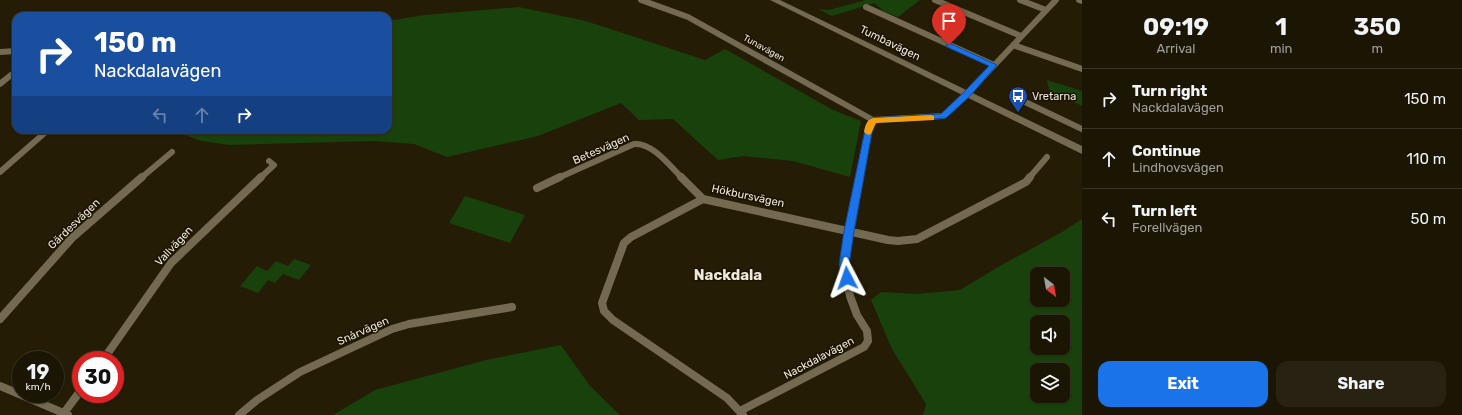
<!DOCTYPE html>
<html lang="en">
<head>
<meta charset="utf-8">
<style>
	:root { --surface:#1b1504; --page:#282213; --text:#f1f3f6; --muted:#a09f9a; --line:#393426; --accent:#1a73e8 }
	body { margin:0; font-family:Rubik,sans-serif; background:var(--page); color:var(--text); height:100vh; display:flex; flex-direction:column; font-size:15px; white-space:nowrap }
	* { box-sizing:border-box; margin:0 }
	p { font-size:13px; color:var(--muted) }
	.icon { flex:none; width:22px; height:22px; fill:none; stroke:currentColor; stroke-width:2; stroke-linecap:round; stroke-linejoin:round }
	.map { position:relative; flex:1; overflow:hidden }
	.panel { display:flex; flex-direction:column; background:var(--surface); width:380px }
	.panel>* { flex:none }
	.top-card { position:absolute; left:12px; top:12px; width:380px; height:122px; border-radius:12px; box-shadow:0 1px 3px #0004,0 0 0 1px var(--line); background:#1a4fa0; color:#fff; overflow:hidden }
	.needle { width:26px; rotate:149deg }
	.buttons { position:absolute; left:1030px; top:267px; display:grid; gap:8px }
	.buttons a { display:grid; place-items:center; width:40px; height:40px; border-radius:8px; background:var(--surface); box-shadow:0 1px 3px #0004,0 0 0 1px var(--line); font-size:20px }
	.speed { position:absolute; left:12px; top:351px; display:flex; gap:8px; font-size:20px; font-weight:700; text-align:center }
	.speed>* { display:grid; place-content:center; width:52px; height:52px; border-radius:50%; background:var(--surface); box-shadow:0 1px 3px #0004,0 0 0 1px var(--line); line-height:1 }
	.speed small { font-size:10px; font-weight:400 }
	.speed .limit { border:6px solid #d22; background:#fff; color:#111 }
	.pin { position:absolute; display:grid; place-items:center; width:34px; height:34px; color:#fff; margin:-41px -17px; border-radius:50% 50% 50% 0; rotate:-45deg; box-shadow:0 0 4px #0007 }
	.pin .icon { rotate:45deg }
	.me { position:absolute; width:44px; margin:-22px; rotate:356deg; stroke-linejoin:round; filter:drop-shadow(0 0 3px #0008) }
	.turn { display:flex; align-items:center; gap:14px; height:84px; padding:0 16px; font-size:18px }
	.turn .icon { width:52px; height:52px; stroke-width:2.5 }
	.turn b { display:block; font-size:28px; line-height:34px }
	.lanes { display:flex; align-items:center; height:38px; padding:0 16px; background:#0003; justify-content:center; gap:20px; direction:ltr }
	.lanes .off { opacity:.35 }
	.eta { display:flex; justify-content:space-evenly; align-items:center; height:68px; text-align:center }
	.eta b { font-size:24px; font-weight:700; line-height:28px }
	.button { display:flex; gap:8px; margin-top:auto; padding:8px 16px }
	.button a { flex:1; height:46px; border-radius:12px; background:var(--accent); color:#fff; font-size:16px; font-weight:700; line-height:46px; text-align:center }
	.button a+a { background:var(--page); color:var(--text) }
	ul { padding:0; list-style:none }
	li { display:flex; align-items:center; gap:12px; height:60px; padding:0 16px; border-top:1px solid var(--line) }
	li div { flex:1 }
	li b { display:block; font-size:15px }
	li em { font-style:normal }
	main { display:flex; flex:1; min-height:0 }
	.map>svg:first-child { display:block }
	.green { fill:#19410c; fill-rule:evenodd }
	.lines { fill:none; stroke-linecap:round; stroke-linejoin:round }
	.minor-far1 { stroke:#746a51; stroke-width:6 }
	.minor { stroke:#746a51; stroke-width:8 }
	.secondary { fill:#746a51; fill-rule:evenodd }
	.route { fill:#1a73e8; stroke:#114b97 }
	.slow { fill:#f59e0b }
	.labels { text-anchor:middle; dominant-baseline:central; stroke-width:3; stroke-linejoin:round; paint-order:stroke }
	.far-street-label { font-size:9px; fill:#ede8da; stroke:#1b1300 }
	.street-label { font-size:11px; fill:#ede8da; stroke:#1b1300 }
	.poi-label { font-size:11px; fill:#ede8da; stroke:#1b1300; text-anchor:start }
	.district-label { font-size:15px; font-weight:bold; fill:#ede8da; stroke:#1b1300 }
</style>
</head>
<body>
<main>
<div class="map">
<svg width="1082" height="415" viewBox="0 0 1082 415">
	<rect width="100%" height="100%" fill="#241c05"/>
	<path class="green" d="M866,0H920L898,17L885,12L874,3L832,16L818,9L829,10Z
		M519,7L586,21L705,60L725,49L833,110L861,121L850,177L793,161L743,156L718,160L673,119L639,120L621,103L538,136L447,157L414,144L374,141L229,145L202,141L170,130H388V21L425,15Z
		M1047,80L1082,91V106L1049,90Z
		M465,196L525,215L510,243L449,223Z
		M1082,219V415H923L926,404L892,349L871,300L881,292L916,294L960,290L998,267L1062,232ZM1037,274H1063V300H1037ZM1037,322H1063V348H1037ZM1037,370H1063V396H1037Z
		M294,259L311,265L299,280L283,274L275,283L268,280L258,293L240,286L257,266L267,271L276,261L288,266Z
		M561,345L590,386L620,415H333L375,390L486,360Z"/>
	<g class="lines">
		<path class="minor-far1" d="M641,0L688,17L873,120
			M935,0L1021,36
			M1020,0L1046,10
			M1079,0L1082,1
			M866,7L994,65
			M1013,45L1082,69
			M0,52L16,51
			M0,84L11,75L15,79
			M1023,101L1082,129
			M0,172L48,130
			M141,178L172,152
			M260,178L274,165L269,161
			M558,178L634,144C652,142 670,166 682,178
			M860,178L869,127L873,120L943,116L967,94L1056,0
			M1029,178L1047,157"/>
		<path class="minor" d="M681,177L703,199
			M537,188L560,177
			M0,319L72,238L142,177
			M103,360L171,263L261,177
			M0,386L68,415
			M740,411L864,347L868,341L867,331L857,315L850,296L844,265L860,177
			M64,413L81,390
			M239,415L257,400L300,372L392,329L409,324L512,307
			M743,415L727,398L613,320L604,311L602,303L624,243L631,237L703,199L888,240L898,241L917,239L1026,182L1030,177"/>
		<path class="secondary" d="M770,0H780L1082,146V154Z"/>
	</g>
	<path class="route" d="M949,43L997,65L970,96L946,118L876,123L873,127L854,231L849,265L852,278L850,281L847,283L843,281L839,265L844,231L866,125L871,118H873L941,114L964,92L989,66L947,47L946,45Z"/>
	<path class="slow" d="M931,115L934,116V120L876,123L871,134L868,135L864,132C865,126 867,119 873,118Z"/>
	<defs>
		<symbol id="bus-pin" viewBox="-11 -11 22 30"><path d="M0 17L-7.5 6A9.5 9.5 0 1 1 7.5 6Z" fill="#1a4fb4" stroke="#1b1300"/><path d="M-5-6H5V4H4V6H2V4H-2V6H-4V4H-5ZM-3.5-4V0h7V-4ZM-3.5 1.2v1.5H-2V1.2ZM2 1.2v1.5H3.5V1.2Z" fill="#fff"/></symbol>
	</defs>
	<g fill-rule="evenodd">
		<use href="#bus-pin" x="1007" y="85" width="22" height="30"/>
	</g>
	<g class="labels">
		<g class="far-street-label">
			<text transform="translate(764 48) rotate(29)">Tunavägen</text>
		</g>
		<g class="street-label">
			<text transform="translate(890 43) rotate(26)">Tumbavägen</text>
			<text transform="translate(601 149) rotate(-24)">Betesvägen</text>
			<text transform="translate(748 196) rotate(12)">Hökbursvägen</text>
			<text transform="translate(74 224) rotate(-44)">Gärdesvägen</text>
			<text transform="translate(174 246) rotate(-47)">Vallvägen</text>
			<text transform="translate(363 331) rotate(-24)">Snårvägen</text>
			<text transform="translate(819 358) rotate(-28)">Nackdalavägen</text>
		</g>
		<g class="poi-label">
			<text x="1032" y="96">Vretarna</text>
		</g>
		<g class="district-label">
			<text x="728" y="275">Nackdala</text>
		</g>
	</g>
</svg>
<div class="buttons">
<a><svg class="needle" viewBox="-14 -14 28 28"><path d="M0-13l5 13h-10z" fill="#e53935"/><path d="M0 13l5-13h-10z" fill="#a09f9a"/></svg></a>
<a><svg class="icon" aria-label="sound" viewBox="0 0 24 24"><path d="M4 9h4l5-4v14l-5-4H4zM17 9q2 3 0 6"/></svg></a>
<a><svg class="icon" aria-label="layers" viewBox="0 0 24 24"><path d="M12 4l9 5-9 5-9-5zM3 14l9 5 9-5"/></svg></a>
</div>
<div class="speed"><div>19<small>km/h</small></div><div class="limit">30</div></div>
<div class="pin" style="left:949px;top:45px;background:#d93025"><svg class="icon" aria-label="arrive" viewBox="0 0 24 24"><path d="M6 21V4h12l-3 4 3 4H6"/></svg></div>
<svg class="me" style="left:847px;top:278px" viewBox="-20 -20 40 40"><path d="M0-17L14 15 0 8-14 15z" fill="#1a73e8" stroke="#fff" stroke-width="4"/></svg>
<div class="top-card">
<div class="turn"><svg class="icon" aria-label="right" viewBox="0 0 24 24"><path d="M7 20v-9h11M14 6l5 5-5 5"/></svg><div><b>150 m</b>Nackdalavägen</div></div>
<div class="lanes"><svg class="icon off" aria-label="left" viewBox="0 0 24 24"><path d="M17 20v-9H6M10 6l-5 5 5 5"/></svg><svg class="icon off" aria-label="ahead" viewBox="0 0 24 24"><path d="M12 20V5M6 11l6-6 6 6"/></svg><svg class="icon" aria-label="right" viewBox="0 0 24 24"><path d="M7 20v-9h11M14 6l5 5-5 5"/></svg></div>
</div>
</div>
<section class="panel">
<div class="eta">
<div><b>09:19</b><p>Arrival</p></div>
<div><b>1</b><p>min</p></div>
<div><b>350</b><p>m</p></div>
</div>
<ul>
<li><svg class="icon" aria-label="right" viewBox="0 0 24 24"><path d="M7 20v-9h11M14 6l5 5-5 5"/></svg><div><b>Turn right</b><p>Nackdalavägen</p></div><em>150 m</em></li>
<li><svg class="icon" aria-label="ahead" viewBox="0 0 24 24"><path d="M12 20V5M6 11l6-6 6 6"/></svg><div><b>Continue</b><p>Lindhovsvägen</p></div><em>110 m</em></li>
<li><svg class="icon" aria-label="left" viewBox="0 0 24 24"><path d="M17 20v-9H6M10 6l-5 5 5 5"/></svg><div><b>Turn left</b><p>Forellvägen</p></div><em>50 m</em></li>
</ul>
<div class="button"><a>Exit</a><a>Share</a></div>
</section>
</main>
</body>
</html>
